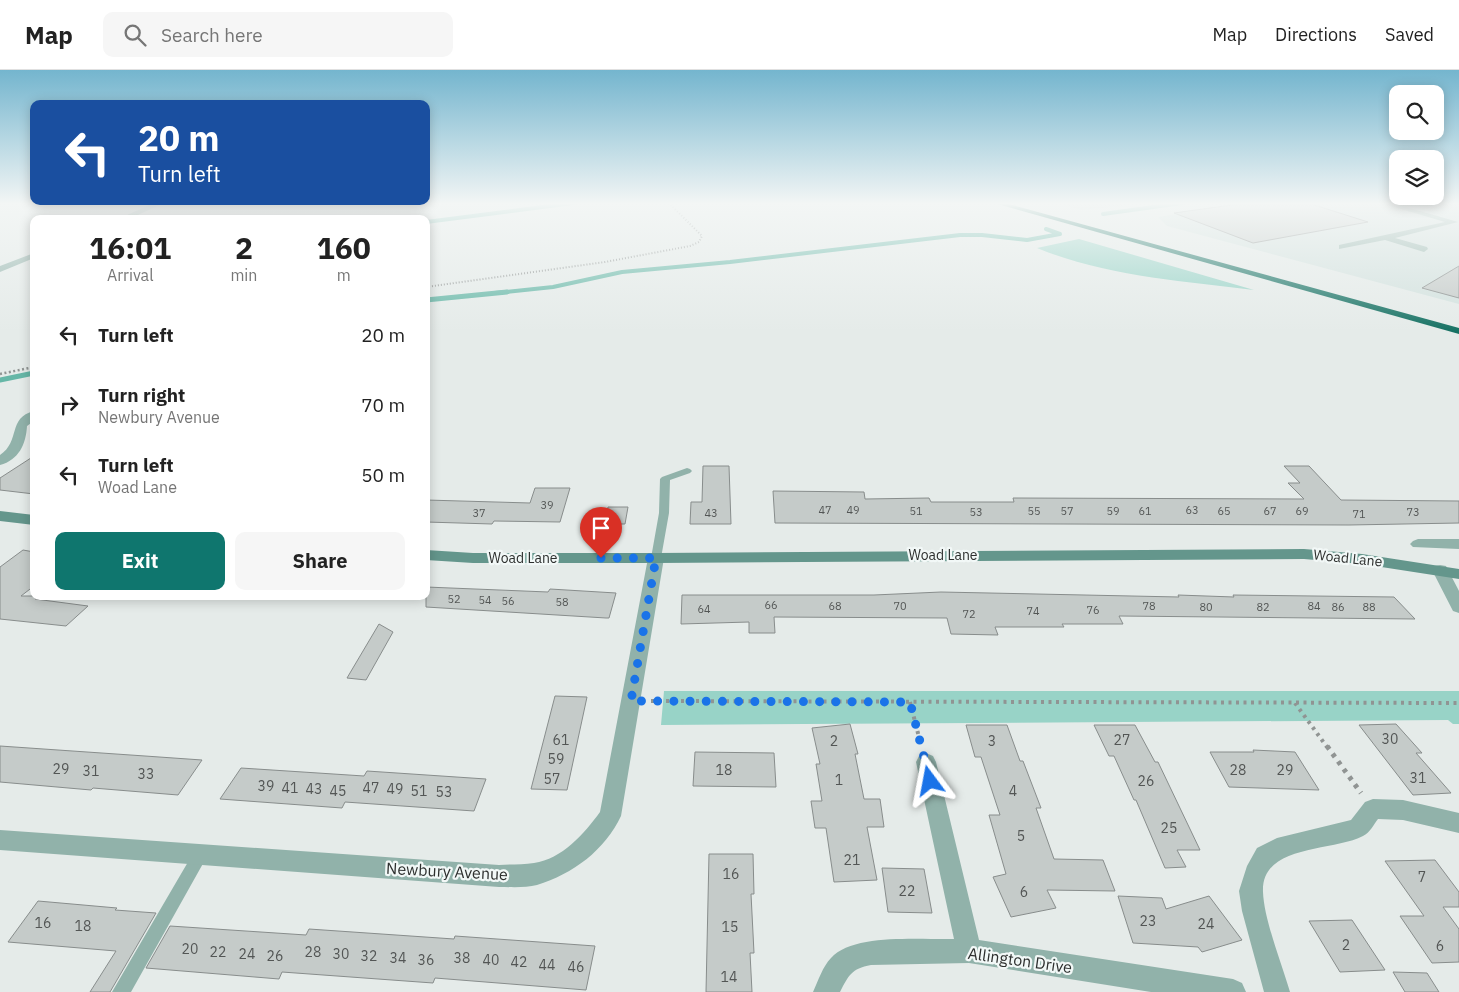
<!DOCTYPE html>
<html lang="en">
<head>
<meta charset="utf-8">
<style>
	:root { --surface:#fff; --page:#f6f6f6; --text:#222; --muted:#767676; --line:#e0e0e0; --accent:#0f766e }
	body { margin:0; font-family:"IBM Plex Sans",sans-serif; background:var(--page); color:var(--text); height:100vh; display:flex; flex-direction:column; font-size:19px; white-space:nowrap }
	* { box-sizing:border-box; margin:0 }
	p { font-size:16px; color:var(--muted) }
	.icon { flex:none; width:28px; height:28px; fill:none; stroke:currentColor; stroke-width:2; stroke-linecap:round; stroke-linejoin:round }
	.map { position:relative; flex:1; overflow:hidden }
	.panel { position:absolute; left:30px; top:145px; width:400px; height:385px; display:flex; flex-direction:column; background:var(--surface); border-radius:10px; box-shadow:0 2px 12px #0003 }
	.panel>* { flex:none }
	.top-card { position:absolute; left:30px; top:30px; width:400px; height:105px; border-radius:10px; box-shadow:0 2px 12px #0003; background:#1a4fa0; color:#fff; overflow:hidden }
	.tools { position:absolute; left:1389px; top:15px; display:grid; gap:10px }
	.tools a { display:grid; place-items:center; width:55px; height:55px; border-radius:10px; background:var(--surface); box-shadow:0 2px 12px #0003; font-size:25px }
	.pin { position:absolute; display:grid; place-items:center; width:42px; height:42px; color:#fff; margin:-51px -21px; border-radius:50% 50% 50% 0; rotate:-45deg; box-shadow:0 0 5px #0007 }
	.pin .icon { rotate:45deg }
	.me { position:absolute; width:55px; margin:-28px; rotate:347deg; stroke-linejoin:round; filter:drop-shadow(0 0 4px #0008) }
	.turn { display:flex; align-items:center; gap:18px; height:105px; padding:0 25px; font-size:22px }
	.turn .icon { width:65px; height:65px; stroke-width:2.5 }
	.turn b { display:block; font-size:35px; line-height:42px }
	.eta { display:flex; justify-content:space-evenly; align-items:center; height:85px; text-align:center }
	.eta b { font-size:30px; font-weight:800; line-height:35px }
	.primary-button { display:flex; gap:10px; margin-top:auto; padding:10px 25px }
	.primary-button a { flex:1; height:58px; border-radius:10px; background:var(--accent); color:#fff; font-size:20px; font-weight:800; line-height:58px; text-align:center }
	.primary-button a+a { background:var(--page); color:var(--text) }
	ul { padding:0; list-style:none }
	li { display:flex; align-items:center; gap:15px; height:70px; padding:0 25px }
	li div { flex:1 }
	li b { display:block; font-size:19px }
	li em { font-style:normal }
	header { display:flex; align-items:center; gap:30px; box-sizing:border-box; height:70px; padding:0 25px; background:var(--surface); border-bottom:1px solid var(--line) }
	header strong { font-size:24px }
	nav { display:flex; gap:28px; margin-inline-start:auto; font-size:18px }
	.search { width:350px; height:45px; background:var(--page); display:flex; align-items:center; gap:12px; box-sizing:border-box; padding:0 18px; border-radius:10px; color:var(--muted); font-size:19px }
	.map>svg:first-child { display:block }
	.built { fill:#d2e1de }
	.green { fill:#98d3c7 }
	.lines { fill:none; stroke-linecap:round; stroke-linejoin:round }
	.stream-far1 { stroke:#66b7a7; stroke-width:4 }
	.stream { stroke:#66b7a7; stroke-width:5 }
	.building { fill:#c5cbc9; stroke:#888d8c }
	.path-far3 { stroke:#909493; stroke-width:2; stroke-dasharray:1 2; stroke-linecap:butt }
	.path-far2 { stroke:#909493; stroke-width:2.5; stroke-dasharray:2 2.5; stroke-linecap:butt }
	.path-far1 { stroke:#909493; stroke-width:4; stroke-dasharray:3 4.5; stroke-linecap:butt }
	.path { stroke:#909493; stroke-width:5; stroke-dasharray:4 5.5; stroke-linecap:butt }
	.lane { fill:#91b2aa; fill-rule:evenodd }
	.street { fill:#91b2aa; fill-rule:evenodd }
	.secondary { fill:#64968c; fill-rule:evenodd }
	.highway { fill:#167163; fill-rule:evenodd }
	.route { stroke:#1a73e8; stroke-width:9; stroke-dasharray:0 16.2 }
	.labels { text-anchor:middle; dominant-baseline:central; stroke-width:4.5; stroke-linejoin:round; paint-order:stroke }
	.number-label { font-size:11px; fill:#535655 }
	.street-label { font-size:14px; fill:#2d2f2e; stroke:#f2f8f7 }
	.near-number-label { font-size:14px; fill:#535655 }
	.near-street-label { font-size:16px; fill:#2d2f2e; stroke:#f2f8f7 }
</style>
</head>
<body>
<header>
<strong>Map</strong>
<div class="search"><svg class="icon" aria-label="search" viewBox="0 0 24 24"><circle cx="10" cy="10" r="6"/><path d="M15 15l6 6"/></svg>Search here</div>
<nav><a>Map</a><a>Directions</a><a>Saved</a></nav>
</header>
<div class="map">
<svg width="1459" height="922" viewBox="0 0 1459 922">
	<rect width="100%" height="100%" fill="#e5ebe9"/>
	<path class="built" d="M1057,133H1151L1081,140Z
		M1245,133H1459V234L1167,156L1158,147Z"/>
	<path class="green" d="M1079,169L1254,220C1182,211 1105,206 1037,178Z
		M664,621H1459V654H1453L1448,650L661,655Z"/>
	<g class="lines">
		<path class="stream-far1" d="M1103,144L1182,133
			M426,152L573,133
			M495,223L553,217L622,202L730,192L960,165H982L1027,170L1060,164L1046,159"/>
		<path class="stream" d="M426,230L507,222
			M0,310L34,303"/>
	</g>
	<path class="building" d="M1246,133H1308L1368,152L1253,173L1174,143Z
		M1459,196V228L1422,218Z
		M34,386V424L0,420V408Z
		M703,396H729L731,454H690L691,432H702Z
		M1284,396H1309L1341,430L1459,431V453L1349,455L775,453L773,421L864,422L865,429L929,428L931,432H1014L1013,428L1304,429L1288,413H1300Z
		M535,418H570L560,452L494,451L492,454L426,452V430L530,433Z
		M608,437H628L625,454H605Z
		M23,480L34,482V516L21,526H38L35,529L88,536L66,556L0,549V497Z
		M426,517L548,522L550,519L616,523L609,548H606L426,537Z
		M941,522L1179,527L1178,525L1234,527L1233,525L1394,527L1415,549L1119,546L1123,554H1062L1064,557H995L998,565L951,564L947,548L774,547L775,563H749V552L681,554L682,525H874Z
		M379,554L393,562L366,610L347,608Z
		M555,626L587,627L567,720L531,719Z
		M850,654L858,684H855L864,729H880L884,757H867L877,810L834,812L826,758H815L811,731H822L816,694H820L812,658Z
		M1396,654L1422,683H1416L1451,723L1413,725L1359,655Z
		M966,655H1007L1020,691H1023L1041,738H1036L1054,789L1103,790L1115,821L1047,820L1056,838L1011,847L993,807L1006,804L989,745H1000L981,687H975Z
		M1094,655H1135L1155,692H1158L1200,780H1177L1186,797L1165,798L1136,730H1134L1114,686H1109Z
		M0,676L145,686L202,690L178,725L93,718L91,720L0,712Z
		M1253,680L1295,682L1319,720L1229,717L1210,682H1254Z
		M695,682L774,683L776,717L693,716Z
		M241,698L364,706L367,701L486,709L474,741L345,732L342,738L220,729Z
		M709,784H753L754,824H751L754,883H750L752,922H706Z
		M1435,790L1459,822V837H1443L1459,859V892L1432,893L1400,846H1424L1385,791Z
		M882,798L924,799L932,843L888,842Z
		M1118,826L1162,828L1166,839L1209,826L1242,870L1202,882L1198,877L1133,873Z
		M38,831L117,838L115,840L156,843L110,922H90L116,881L8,872Z
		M1352,850L1385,900L1340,902L1309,851Z
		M170,856L306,865L309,859L454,869L455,866L595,876L586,920L435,908L433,913L282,902L279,909L146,898Z
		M1393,902L1427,903L1439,922H1405Z"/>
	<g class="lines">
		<path class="path-far3" d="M426,217L605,192L690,176L699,172L702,166L669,133"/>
		<path class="path-far2" d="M0,304L34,297"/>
		<path class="path-far1" d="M651,631L1459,633
			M910,632L921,675
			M1295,633L1327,677"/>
		<path class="path" d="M1327,676L1361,723"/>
		<path class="lane" d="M687,398L690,399L692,401L690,403L670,410L669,443L661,488L660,490H652L651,488L659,443L660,409L662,407Z
			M200,778L205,780L208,785L205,790L131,922H112L195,780Z"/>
		<path class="street" d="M154,133H164L129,149H118Z
			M1381,133H1392L1458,152L1395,168L1427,177L1428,179L1424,182L1385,170L1339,179V175L1445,152Z
			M34,183V188L0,202V196Z
			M34,341V351L27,356C26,374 19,390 0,395V385C21,371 7,348 34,341Z
			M1418,469H1459V479L1413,477L1410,474L1413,471Z
			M656,483L662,484L664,488L621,746C605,780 573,804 537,815C526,818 511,817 499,817L0,780V760L499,795C510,794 523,795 534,793C562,789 584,764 600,742L648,488L650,484Z
			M1440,495L1446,496L1459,521V543L1453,541L1432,500L1434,496Z
			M926,683L933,686L936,692L979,870L1233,909L1242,913L1246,922H1151L969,893L871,895C851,899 849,905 840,922H813C818,911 823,896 831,888C853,863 922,870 954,869L916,692L919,686Z
			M1373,729L1403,730L1459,743V763L1403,750L1378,749C1374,754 1370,763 1363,766C1332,782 1261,774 1263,822C1264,850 1282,894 1290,922H1264L1242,841L1239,821L1247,796L1257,778L1277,768L1351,750L1365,732Z"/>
		<path class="secondary" d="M0,441L34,445V455L0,451Z
			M1304,479L1362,484L1459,499V509L1362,494L1304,489L656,493H473L426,490V480L473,483H656Z"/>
		<path class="highway" d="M994,133H1005L1459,258V264Z"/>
	</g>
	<linearGradient id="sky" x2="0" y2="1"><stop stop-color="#74b5ce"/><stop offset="0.51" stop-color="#f3f6f5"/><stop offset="1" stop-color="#f3f6f5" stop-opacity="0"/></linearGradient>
	<rect width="1459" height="262" fill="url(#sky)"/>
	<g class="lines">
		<path class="route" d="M601,488H656L631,631L910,632L930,711"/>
	</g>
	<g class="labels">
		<g class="number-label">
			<text x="547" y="435">39</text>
			<text x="825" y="440">47</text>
			<text x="853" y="440">49</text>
			<text x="1192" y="440">63</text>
			<text x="916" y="441">51</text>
			<text x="1034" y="441">55</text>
			<text x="1067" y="441">57</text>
			<text x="1113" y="441">59</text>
			<text x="1145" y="441">61</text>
			<text x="1224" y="441">65</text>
			<text x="1270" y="441">67</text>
			<text x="1302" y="441">69</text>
			<text x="976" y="442">53</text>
			<text x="1413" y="442">73</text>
			<text x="479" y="443">37</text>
			<text x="711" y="443">43</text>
			<text x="1359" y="444">71</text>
			<text x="454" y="529">52</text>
			<text x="485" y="530">54</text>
			<text x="508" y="531">56</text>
			<text x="562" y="532">58</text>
			<text x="771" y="535">66</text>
			<text x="835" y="536">68</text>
			<text x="900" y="536">70</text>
			<text x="1149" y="536">78</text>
			<text x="1314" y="536">84</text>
			<text x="1206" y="537">80</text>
			<text x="1263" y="537">82</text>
			<text x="1338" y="537">86</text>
			<text x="1369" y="537">88</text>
			<text x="704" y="539">64</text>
			<text x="1093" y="540">76</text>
			<text x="1033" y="541">74</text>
			<text x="969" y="544">72</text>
		</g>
		<g class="street-label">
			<text x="943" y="485">Woad Lane</text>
			<text x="523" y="488">Woad Lane</text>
			<text transform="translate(1348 488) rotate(6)">Woad Lane</text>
		</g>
		<g class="near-number-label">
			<text x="1390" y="669">30</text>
			<text x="561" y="670">61</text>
			<text x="1122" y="670">27</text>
			<text x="834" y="671">2</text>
			<text x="992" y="671">3</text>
			<text x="556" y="689">59</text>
			<text x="61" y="699">29</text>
			<text x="724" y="700">18</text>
			<text x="1238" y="700">28</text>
			<text x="1285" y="700">29</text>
			<text x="91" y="701">31</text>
			<text x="146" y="704">33</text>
			<text x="1418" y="708">31</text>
			<text x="552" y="709">57</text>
			<text x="839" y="710">1</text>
			<text x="1146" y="711">26</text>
			<text x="266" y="716">39</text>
			<text x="290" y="718">41</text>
			<text x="371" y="718">47</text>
			<text x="314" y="719">43</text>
			<text x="395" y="719">49</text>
			<text x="338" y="721">45</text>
			<text x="419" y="721">51</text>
			<text x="1013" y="721">4</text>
			<text x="444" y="722">53</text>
			<text x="1169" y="758">25</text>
			<text x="1021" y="766">5</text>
			<text x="852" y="790">21</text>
			<text x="731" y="804">16</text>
			<text x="1422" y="807">7</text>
			<text x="907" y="821">22</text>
			<text x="1024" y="822">6</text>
			<text x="1148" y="851">23</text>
			<text x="43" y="853">16</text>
			<text x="1206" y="854">24</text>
			<text x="83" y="856">18</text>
			<text x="730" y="857">15</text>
			<text x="1346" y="875">2</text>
			<text x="1440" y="876">6</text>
			<text x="190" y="879">20</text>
			<text x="218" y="882">22</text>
			<text x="313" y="882">28</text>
			<text x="247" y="884">24</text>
			<text x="341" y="884">30</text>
			<text x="275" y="886">26</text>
			<text x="369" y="886">32</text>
			<text x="398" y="888">34</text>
			<text x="462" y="888">38</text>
			<text x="426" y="890">36</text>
			<text x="491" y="890">40</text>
			<text x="519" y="892">42</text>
			<text x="547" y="895">44</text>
			<text x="576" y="897">46</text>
			<text x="729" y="907">14</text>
		</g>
		<g class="near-street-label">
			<text transform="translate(447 801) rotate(3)">Newbury Avenue</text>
			<text transform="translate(1020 890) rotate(8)">Allington Drive</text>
		</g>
	</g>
</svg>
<div class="tools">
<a><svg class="icon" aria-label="search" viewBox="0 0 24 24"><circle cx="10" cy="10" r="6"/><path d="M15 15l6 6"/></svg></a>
<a><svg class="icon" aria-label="layers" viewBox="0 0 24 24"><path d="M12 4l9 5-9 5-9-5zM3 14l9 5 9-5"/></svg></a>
</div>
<div class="pin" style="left:601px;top:488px;background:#d93025"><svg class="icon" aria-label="arrive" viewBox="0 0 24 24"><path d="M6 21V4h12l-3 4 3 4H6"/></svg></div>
<svg class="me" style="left:930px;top:711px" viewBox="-20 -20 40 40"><path d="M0-17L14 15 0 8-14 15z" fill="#1a73e8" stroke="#fff" stroke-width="4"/></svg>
<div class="top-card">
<div class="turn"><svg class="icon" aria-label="left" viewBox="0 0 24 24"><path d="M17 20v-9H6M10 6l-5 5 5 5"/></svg><div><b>20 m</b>Turn left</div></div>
</div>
<section class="panel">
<div class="eta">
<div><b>16:01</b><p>Arrival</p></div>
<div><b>2</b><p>min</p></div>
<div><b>160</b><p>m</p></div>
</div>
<ul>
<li><svg class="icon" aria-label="left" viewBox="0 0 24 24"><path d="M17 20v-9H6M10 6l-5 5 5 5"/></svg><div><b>Turn left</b></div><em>20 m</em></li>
<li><svg class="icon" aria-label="right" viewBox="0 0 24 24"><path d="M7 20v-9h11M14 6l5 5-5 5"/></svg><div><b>Turn right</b><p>Newbury Avenue</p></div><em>70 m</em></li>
<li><svg class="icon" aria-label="left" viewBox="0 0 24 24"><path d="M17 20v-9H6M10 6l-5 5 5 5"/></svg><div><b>Turn left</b><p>Woad Lane</p></div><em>50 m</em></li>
</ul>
<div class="primary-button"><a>Exit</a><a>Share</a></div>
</section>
</div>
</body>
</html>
